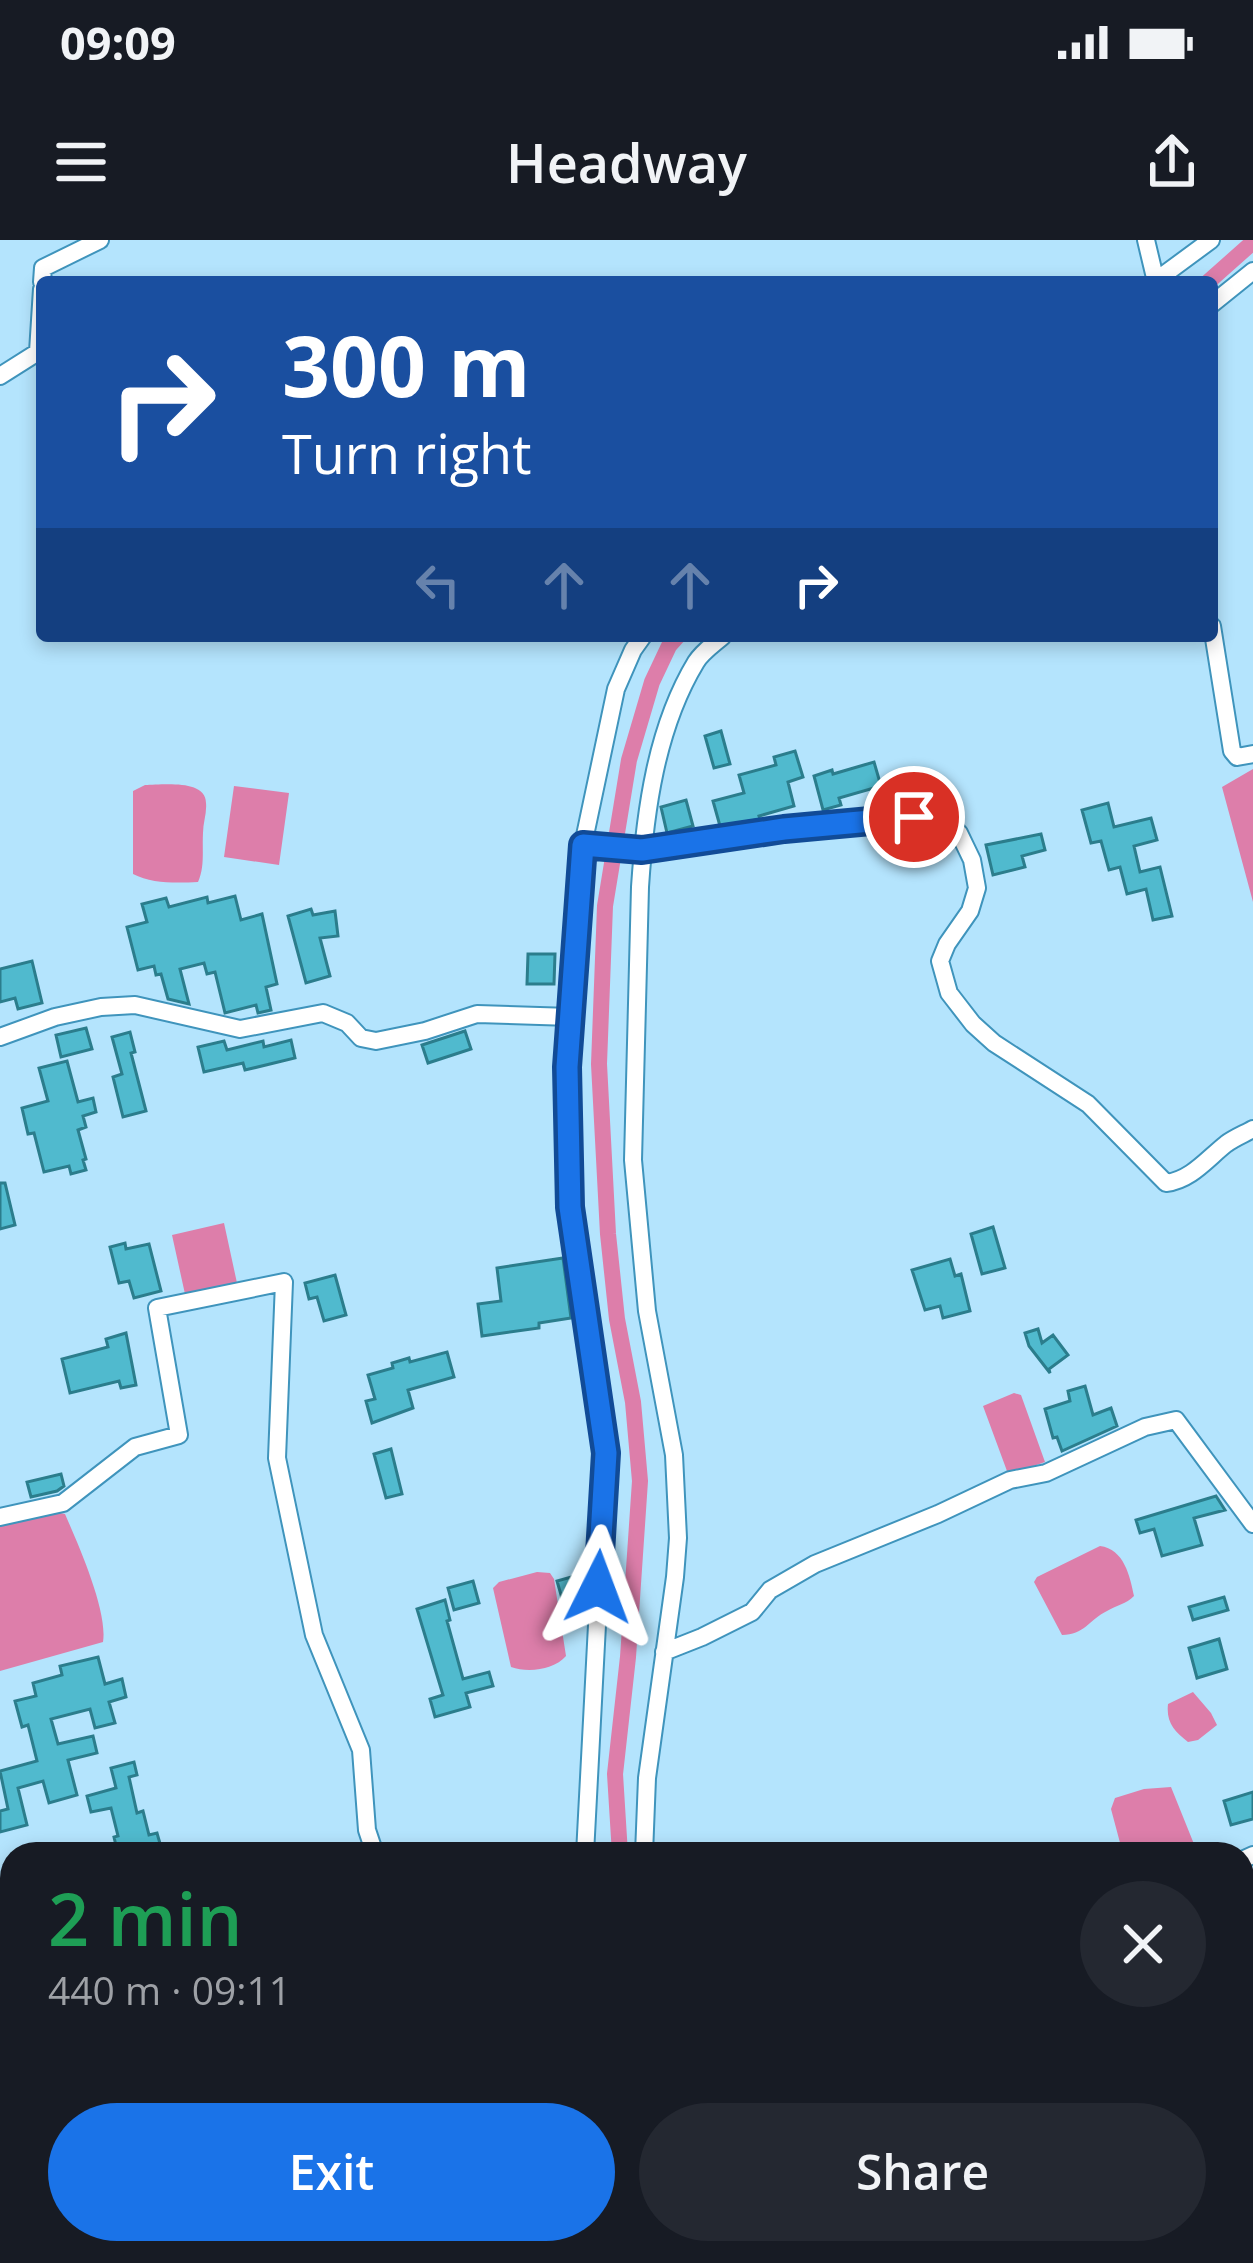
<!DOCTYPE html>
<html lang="en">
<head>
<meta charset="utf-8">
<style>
	:root { --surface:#171b24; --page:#242831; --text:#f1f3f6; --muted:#9ea1a6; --accent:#1a73e8 }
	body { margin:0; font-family:"Open Sans",sans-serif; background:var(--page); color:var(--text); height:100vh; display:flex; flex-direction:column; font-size:45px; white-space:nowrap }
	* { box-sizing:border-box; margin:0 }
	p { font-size:39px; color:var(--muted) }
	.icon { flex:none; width:66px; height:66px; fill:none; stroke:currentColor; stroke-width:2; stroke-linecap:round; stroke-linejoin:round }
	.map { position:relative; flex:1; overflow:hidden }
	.details { position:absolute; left:0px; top:1602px; width:1254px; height:423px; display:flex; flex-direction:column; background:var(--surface); border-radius:36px 36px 0 0; box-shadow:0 6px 18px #0003 }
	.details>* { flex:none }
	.banner { position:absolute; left:36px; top:36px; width:1182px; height:366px; border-radius:12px; box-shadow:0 6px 18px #0003; background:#1a4fa0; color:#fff; overflow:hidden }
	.pin { position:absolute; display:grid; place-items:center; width:102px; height:102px; color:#fff; margin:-51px; border:6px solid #fff; border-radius:50%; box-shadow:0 3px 12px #0007 }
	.me { position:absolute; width:132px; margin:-66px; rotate:3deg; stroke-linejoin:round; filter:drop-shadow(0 0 9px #0008) }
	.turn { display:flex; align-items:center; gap:42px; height:252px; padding:0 48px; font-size:54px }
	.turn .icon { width:156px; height:156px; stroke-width:2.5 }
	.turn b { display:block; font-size:84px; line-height:102px }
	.lanes { display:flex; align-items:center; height:114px; padding:0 48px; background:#0003; justify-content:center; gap:60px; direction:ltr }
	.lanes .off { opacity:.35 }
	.round { display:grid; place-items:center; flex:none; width:126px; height:126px; border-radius:63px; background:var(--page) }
	.headline { display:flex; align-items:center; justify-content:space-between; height:204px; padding:0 48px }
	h1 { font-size:72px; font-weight:600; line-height:90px; color:#1e9e55 }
	.button { display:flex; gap:24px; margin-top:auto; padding:24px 48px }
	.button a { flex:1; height:138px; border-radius:72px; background:var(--accent); color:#fff; font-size:48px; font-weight:600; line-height:138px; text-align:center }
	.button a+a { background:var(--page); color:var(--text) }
	.status { display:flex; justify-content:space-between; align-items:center; height:84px; padding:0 60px; background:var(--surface); direction:ltr }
	.status svg { height:33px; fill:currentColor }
	header { display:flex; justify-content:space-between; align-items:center; height:156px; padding:0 48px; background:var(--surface); font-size:54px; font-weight:600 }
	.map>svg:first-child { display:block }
	.water { fill:#dd7eaa }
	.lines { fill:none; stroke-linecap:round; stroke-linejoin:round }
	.canal { stroke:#dd7eaa; stroke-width:16 }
	.building { fill:#50bace; stroke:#2b7d8c; stroke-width:3 }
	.street-casing { stroke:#3f94bc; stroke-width:20 }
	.street { stroke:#fff; stroke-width:16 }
	.route-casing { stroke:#114b97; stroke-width:30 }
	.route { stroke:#1a73e8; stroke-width:21 }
</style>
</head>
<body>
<div class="status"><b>09:09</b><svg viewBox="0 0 49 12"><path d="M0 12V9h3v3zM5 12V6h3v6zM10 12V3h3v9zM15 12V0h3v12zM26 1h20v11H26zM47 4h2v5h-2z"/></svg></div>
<header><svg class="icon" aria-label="menu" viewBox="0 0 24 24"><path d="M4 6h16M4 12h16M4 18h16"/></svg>Headway<svg class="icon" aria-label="share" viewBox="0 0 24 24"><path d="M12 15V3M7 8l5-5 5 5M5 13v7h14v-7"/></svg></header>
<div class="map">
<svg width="1253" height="2023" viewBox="0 0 1253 2023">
	<rect width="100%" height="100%" fill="#b4e4fd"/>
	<path class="water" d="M1253,529V662L1222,547Z
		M145,545C162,545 206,539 206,563C207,573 203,583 203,593C202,610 205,627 198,642C177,643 152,644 133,634V551Z
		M234,546L289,553L279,625L224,617Z
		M224,983L237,1043L185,1054L172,995Z
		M1014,1153L1021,1155L1045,1222L1016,1232L1007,1231L983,1166Z
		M55,1272L65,1274C78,1304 108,1371 103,1402L0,1431V1283Z
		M1100,1306C1124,1309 1130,1336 1134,1356C1126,1364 1117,1365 1107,1371C1089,1380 1084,1395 1062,1395L1034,1342L1037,1337Z
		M537,1332L550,1333L554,1339L566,1416C554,1430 528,1433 511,1427L493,1348L499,1342Z
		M1193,1452L1211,1473L1217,1485L1198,1500L1188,1502C1174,1491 1166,1482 1168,1464Z
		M1171,1547L1198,1614H1123L1111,1569L1115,1558L1144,1549Z"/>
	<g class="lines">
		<path class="canal" d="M1208,42L1253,2
			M620,1614L615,1534L628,1417L640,1241L633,1162L617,1079L608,994L599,824L605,666L629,520L652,442L669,406L678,396
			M683,2013L688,2023"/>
	</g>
	<path class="building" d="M721,491L730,524L714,528L705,496Z
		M795,511L803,537L788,542L794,566L759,576L760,579L756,580L720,586L713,561L744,553L739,535L776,525L774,517Z
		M874,522L881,546L839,558L841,565L823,570L814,536L832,530L833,534Z
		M686,560L693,586L667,593L661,567Z
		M1108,563L1114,587L1151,578L1157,600L1134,606L1140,632L1160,627L1172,676L1153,680L1146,649L1127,654L1120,627L1109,630L1101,601L1091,603L1082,570Z
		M1041,594L1045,610L1022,616L1025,627L993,635L986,605Z
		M235,656L241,680L262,674L277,744L266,747L271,770L258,773L256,765L225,773L215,732L207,734L204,723L180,729L189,764L168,759L161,734L156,735L154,726L138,730L127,687L147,682L142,664L166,658L169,667L207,657L208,663Z
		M311,669L313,675L335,671L338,696L320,698L330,736L306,743L288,676Z
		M528,714H555L554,744H527Z
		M32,721L42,763L18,769L15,758L0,762V729Z
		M86,788L92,809L61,817L56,795Z
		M465,791L471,809L428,823L422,805Z
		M130,792L135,812L131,813L146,871L123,877L113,837L122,834L112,797Z
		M291,800L295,818L245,830L243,823L204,832L198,807L224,801L227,810L263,801L264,807Z
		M67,821L78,862L93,858L96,872L83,876L86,887L78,890L86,919L83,920L86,930L71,934L69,926L44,932L34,893L28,894L22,868L48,861L39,828Z
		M0,943H5L15,985L0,989Z
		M993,987L1005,1028L982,1034L971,994Z
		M125,1003L126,1009L149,1004L161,1051L134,1058L129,1041L119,1043L110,1007Z
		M563,1018L571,1078L539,1083V1088L482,1096L478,1064L501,1061L497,1028Z
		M950,1019L955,1036L961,1034L970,1071L943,1078L940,1066L925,1070L912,1030Z
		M335,1035L346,1075L324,1081L317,1057L309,1059L305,1043Z
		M1038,1089L1042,1103L1053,1095L1068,1115L1049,1129L1050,1133L1029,1106L1025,1093Z
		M126,1093L136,1145L121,1148L119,1141L70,1153L62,1119L108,1107L106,1099Z
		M447,1112L454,1137L408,1150L413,1168L372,1183L366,1161L375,1159L368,1135L393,1128L392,1123L409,1118L410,1122Z
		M1085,1146L1093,1175L1111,1168L1117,1186L1062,1211L1057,1197L1053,1198L1045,1169L1070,1161L1068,1151Z
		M391,1209L402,1254L386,1258L374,1214Z
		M61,1234L64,1246L57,1251L31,1257L27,1242Z
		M1216,1256L1225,1270L1194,1278L1202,1305L1162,1316L1154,1289L1140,1293L1136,1280Z
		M578,1335L585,1361V1374L568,1379L557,1341Z
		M473,1341L479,1363L454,1370L448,1348Z
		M1224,1357L1228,1370L1193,1380L1189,1367Z
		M445,1360L450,1380L447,1381L463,1439L489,1432L493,1446L466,1453L470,1467L435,1477L430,1459L443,1455L417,1369Z
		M1219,1399L1227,1429L1197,1438L1189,1408Z
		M98,1417L105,1444L122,1439L126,1457L109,1462L115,1483L95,1488L90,1469L51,1479L58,1504L93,1496L97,1513L68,1520L77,1555L49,1563L43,1541L18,1548L27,1585L0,1592V1571L8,1569L0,1531L37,1521L28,1485L22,1487L15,1461L36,1456L33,1443L62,1435L60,1426Z
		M134,1522L137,1535L129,1537L137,1573L143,1571L149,1595L157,1593L163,1614H147L145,1607L118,1614L114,1597L118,1596L111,1568L91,1572L87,1556L116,1548L111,1528Z
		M1253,1552V1579L1231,1585L1224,1561Z"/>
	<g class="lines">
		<defs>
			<path id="street" d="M1146,0L1156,42
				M42,42L43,28L100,0
				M1154,42L1211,0
				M1212,64L1253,31
				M0,136L38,112L42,49
				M1212,386L1232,511L1237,517L1253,514
				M583,605L642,610L784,589L914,577L944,579L959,593L972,620L977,648L970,671L947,704L940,721L949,753L973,784L994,803L1088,864L1166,943C1191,940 1207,919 1226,904C1234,898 1244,894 1253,889
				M0,797L55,777L101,767L135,765L240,789L323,773L347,783L361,798L376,801L425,791L477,774L571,777
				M0,1277L63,1263L135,1207L179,1195L157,1068L284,1042L277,1218L314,1395L361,1510L367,1590L375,1614
				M664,1412L702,1397L752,1372L770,1350L815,1324L938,1274L1010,1240L1046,1233L1145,1187L1176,1180L1253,1284
				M585,1614L606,1213L570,967L567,827L583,605L616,449L633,410L643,396
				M644,1614L647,1538L675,1337L678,1298L674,1215L647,1071L633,920L640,647C645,572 656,488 696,422C702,412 714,404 723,396
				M1242,1620L1253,1615
				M700,2013L705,2023
				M80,2023L100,2013
				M426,2023L443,2013
				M815,2023L839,2013"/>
		</defs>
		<use href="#street" class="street-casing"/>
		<use href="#street" class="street"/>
	</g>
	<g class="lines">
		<defs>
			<path id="route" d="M598,1347L606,1213L570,967L567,827L583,605L642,610L784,589L914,577"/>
		</defs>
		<use href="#route" class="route-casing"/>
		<use href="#route" class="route"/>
	</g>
</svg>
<div class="pin" style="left:914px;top:577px;background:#d93025"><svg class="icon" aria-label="arrive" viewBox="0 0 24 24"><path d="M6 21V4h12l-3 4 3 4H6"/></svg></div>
<svg class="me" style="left:598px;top:1347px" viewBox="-20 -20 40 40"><path d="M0-17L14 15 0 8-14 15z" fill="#1a73e8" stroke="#fff" stroke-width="4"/></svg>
<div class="banner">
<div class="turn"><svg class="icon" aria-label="right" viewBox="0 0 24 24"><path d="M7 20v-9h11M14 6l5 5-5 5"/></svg><div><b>300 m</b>Turn right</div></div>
<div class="lanes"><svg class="icon off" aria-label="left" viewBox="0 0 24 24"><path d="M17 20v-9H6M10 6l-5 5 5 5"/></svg><svg class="icon off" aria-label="ahead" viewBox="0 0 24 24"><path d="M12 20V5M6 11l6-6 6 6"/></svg><svg class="icon off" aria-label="ahead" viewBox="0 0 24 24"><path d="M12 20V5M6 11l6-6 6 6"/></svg><svg class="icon" aria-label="right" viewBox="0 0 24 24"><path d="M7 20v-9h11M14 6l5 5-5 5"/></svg></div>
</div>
<section class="details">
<div class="headline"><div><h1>2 min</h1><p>440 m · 09:11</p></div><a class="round"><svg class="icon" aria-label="close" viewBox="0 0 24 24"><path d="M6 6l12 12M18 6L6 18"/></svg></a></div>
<div class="button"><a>Exit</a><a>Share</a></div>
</section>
</div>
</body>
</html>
